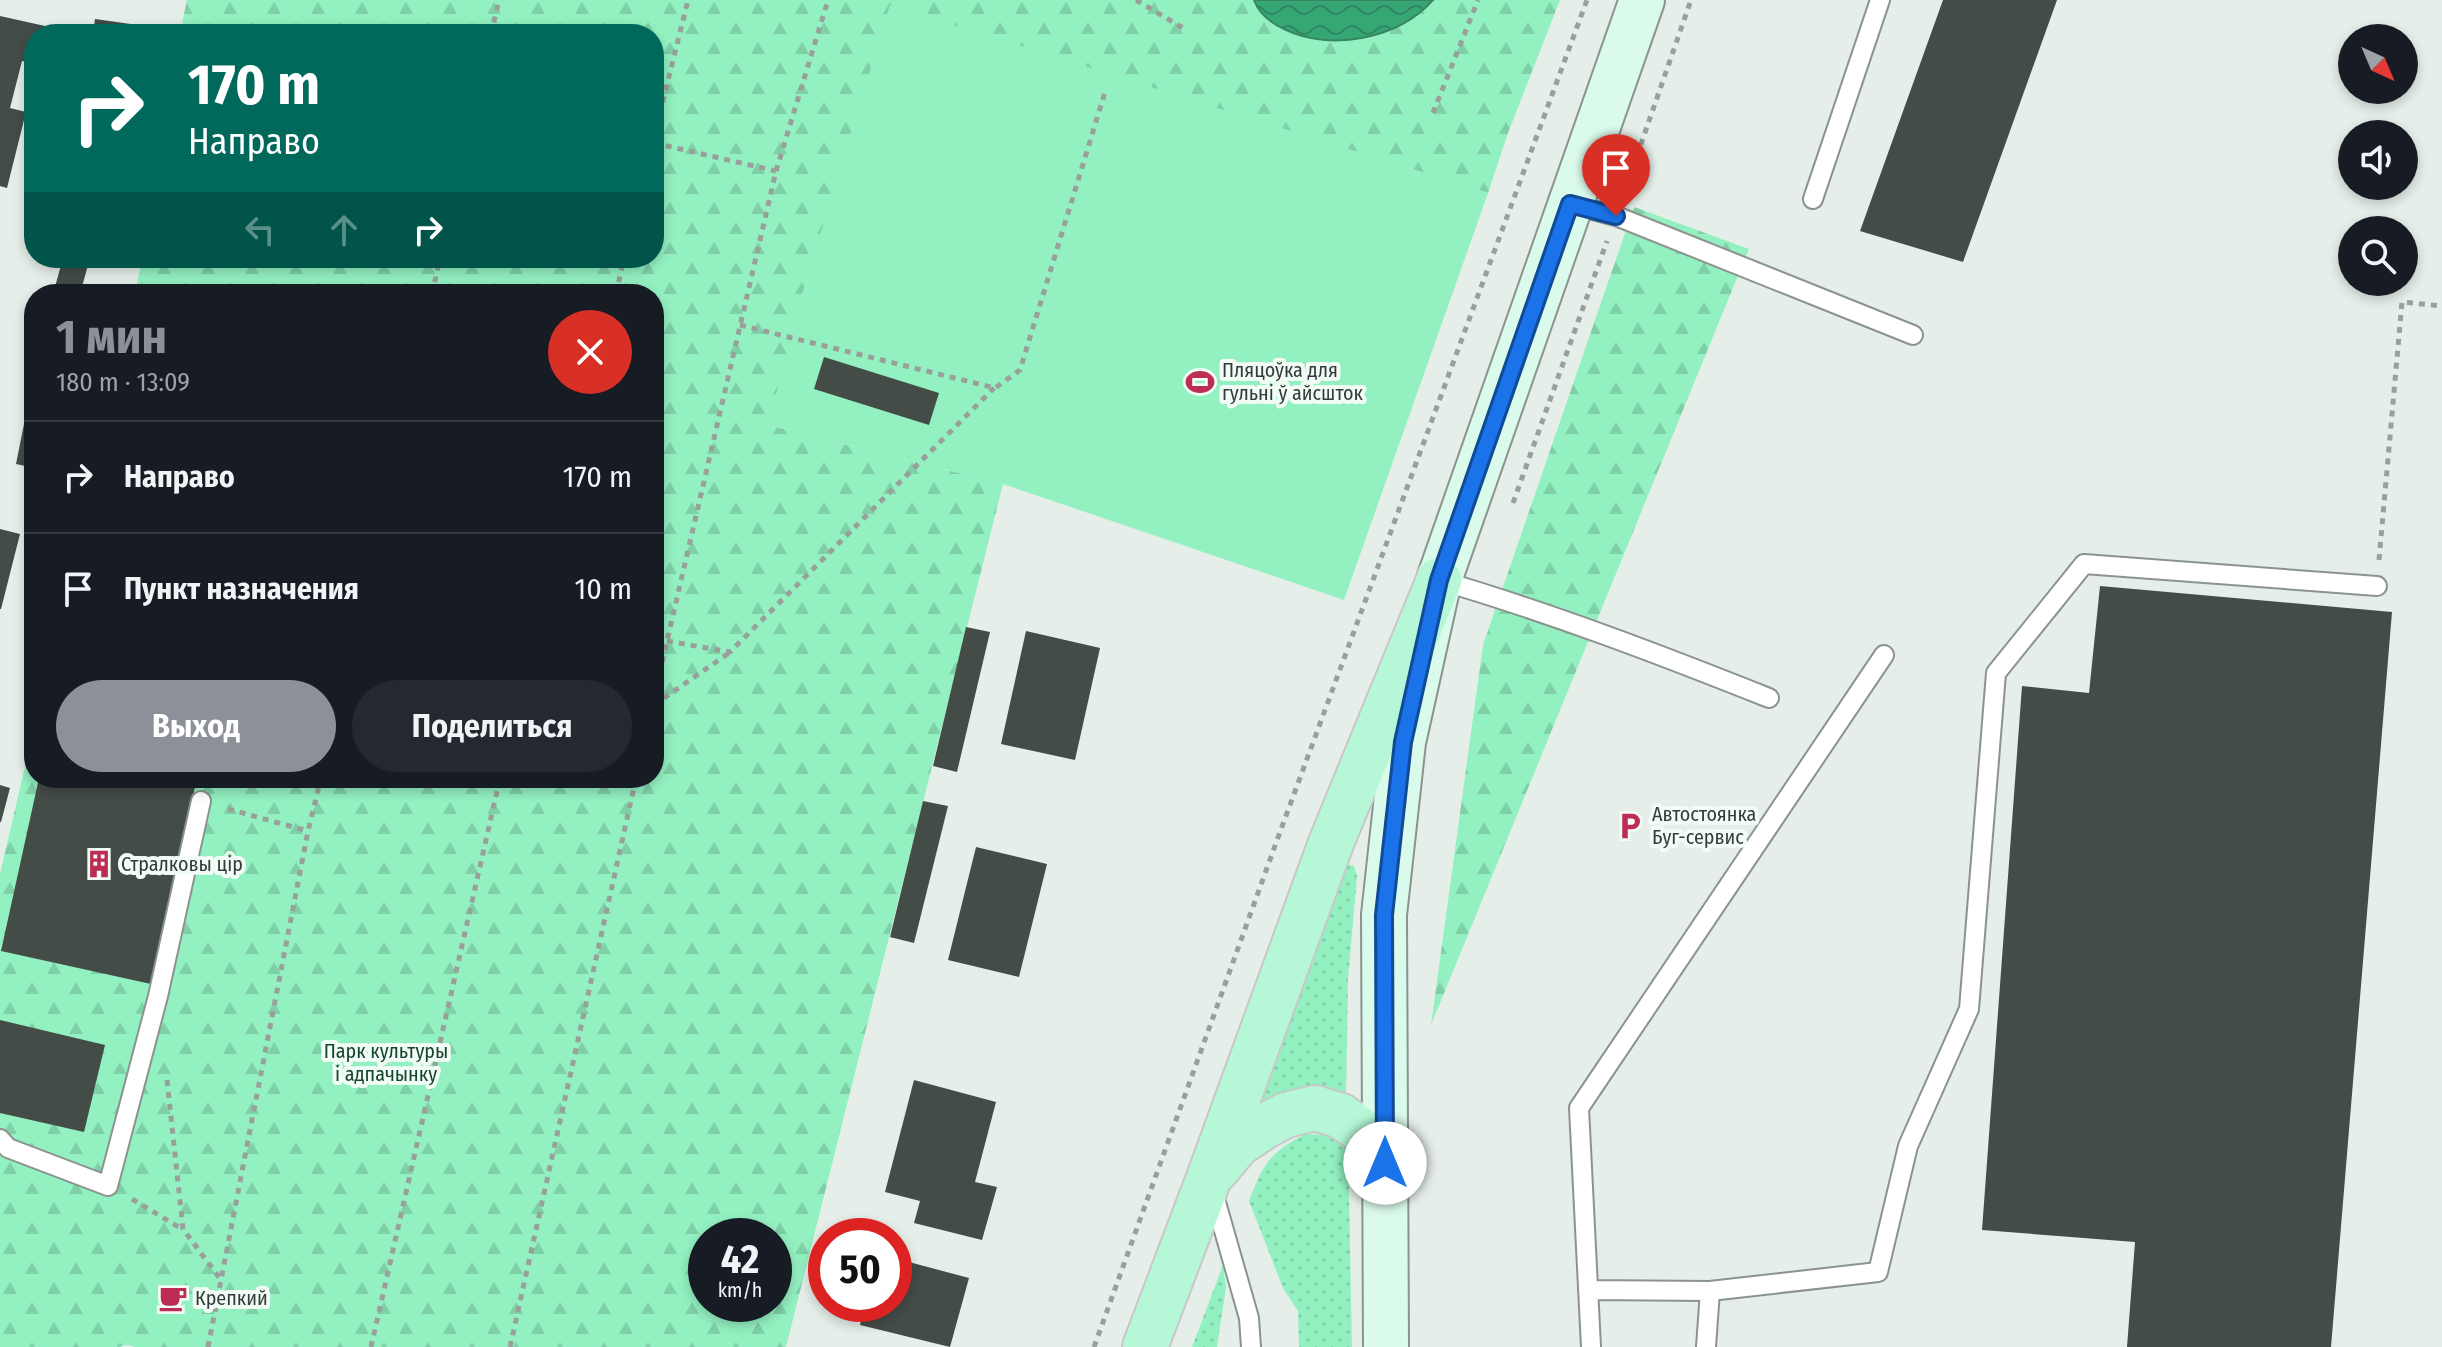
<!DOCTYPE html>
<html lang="ru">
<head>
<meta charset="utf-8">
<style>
	:root { --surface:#171b24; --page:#242831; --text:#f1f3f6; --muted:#9ea1a6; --line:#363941; --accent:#8c9099 }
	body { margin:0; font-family:"Fira Sans Condensed",sans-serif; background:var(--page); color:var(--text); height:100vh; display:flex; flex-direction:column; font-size:30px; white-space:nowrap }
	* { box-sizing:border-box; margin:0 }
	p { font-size:26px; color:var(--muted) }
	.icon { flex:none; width:44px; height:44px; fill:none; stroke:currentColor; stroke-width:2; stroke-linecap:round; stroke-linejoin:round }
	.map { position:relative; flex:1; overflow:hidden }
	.drawer { position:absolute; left:24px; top:284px; width:640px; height:504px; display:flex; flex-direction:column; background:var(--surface); border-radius:32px; box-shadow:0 4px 12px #0003 }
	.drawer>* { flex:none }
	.hud { position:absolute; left:24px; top:24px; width:640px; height:244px; border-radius:32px; box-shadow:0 4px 12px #0003; background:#00695c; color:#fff; overflow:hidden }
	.needle { width:52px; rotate:136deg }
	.controls { position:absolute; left:2338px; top:24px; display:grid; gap:16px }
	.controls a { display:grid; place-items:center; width:80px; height:80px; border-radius:50%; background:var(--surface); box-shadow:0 4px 12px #0003; font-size:40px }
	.speed { position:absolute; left:688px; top:1218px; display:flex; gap:16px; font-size:40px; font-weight:700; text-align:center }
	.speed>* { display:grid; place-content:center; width:104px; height:104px; border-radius:50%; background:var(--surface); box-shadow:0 4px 12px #0003; line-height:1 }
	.speed small { font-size:20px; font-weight:400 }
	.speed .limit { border:12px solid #d22; background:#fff; color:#111 }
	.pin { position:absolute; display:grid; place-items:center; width:68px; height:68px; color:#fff; margin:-82px -34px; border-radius:50% 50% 50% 0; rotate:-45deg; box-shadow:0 0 8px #0007 }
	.pin .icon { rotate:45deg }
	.me { position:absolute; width:88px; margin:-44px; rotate:0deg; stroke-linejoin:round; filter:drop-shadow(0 0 6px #0008) }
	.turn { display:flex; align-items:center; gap:28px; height:168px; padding:0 32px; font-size:36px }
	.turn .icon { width:104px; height:104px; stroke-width:2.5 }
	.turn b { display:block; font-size:56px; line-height:68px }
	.lanes { display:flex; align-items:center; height:76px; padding:0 32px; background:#0003; justify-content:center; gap:40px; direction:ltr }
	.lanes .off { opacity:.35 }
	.round { display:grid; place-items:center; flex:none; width:84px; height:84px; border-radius:42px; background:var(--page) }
	.overview { display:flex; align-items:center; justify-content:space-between; height:136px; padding:0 32px }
	h1 { font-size:48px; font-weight:700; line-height:60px; color:var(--accent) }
	.button { display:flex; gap:16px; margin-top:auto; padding:16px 32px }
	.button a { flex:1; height:92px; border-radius:48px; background:var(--accent); color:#fff; font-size:32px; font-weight:700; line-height:92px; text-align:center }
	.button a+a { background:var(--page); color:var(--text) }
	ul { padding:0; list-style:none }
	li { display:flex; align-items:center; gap:24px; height:112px; padding:0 32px; border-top:2px solid var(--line) }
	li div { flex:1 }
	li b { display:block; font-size:30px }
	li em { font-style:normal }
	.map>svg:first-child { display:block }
	.grass { fill:url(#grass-dots) }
	.forest { fill:url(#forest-firs); fill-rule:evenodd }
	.pitch { fill:#93f1c1 }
	.water { fill:url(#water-waves); stroke:#378663; stroke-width:2 }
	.building { fill:#444c48 }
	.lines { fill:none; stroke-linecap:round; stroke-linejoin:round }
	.lane-casing { stroke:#8b938f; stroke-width:22 }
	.secondary-casing { stroke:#8b938f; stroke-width:48 }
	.primary-casing { stroke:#c7c8c7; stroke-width:48 }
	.path { stroke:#99a09c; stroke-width:5; stroke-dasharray:6 6; stroke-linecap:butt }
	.lane { stroke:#fff; stroke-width:18 }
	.secondary { stroke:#dafbeb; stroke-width:44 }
	.primary { stroke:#b6f7d7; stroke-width:44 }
	.route-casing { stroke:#114b97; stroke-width:20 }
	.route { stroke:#1a73e8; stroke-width:14 }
	.labels { text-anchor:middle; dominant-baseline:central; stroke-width:8; stroke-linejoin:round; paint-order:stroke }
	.poi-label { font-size:20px; fill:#363a38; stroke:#f2fcf6; text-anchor:start }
	.park-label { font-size:20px; fill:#16432e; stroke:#f2fcf6 }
</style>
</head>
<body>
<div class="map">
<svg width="2442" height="1347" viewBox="0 0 2442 1347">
	<defs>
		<pattern id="grass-dots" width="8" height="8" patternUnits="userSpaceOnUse" patternTransform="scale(2)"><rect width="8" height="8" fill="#93f1c1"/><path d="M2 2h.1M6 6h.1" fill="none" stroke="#7fcfa7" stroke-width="1.8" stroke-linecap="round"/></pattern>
		<pattern id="forest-firs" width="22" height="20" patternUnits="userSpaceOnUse" patternTransform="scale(2)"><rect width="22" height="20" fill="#93f1c1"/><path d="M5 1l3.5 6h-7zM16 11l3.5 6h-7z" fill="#7fcfa7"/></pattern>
		<pattern id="water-waves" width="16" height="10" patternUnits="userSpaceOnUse" patternTransform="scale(2)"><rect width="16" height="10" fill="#37a675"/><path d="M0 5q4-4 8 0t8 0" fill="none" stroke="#2f8861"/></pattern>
	</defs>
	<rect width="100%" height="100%" fill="#e5eee9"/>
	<path class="grass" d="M1347,864L1354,866L1357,876L1348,979L1346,1099L1255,1113Z
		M1305,1134L1331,1135L1348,1144L1352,1347H1299L1298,1311L1283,1288L1249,1201C1264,1163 1268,1154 1305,1134Z
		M1223,1265L1226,1287L1217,1347H1192Z"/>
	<path class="forest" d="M187,0H1254L1256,7L1297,35L1322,41L1348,40L1379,34L1404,24L1433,0H1560L1508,133L1488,193L890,6L768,425L1003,484L786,1347H136L128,1345L119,1347H0V874L34,728V778H654V294H135L142,258H654V34H220L182,23ZM706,1236H774V1304H706Z
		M1634,207L1749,249L1431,1025L1483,645Z"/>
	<path class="pitch" d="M890,5L1488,193L1344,600L1003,484L768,425L799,304Z"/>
	<path class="water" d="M1254,0H1433C1398,39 1331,52 1284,29C1271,23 1259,14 1254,0Z"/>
	<path class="building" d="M1943,0H2057L1963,262L1860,231Z
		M0,16L45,26L43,34H34V63L22,61L10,108L26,112L7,188L0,186Z
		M95,19L145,26L144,34H93Z
		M63,258L88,265L80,294H53Z
		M824,357L939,393L929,425L814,389Z
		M24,424L34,426V468L16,464Z
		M0,529L20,534L1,609H0Z
		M2100,586L2392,612L2331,1347H2127L2135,1242L1982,1230L2022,686L2089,693Z
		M966,627L990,632L957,772L933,766Z
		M1026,631L1100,648L1075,760L1001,744Z
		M39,778H197L151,984L1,951Z
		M0,785L10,788L1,822H0Z
		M923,801L948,806L914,943L890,937Z
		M976,847L1047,864L1019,977L948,960Z
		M0,1020L105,1045L84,1132L0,1113Z
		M914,1080L996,1102L975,1182L997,1187L982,1240L914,1223L920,1201L885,1192Z
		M894,1258L969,1278L950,1347L860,1325L865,1304H894Z"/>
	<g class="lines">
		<defs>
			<path id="lane" d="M1813,199L1880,0
				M1570,204L1616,216L1913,335
				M1439,580C1551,613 1661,655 1769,698
				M0,1139L8,1148L108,1186L158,996L201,801
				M1213,1192L1249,1318L1251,1347
				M1588,1290L1710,1291L1878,1272L1908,1146L1969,1009L1996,673L2084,564L2377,586
				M1591,1347L1579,1108L1884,655
				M1706,1347L1710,1291"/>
			<path id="secondary" d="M1386,1347L1384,915L1403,742L1439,580L1642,0"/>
			<path id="primary" d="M1216,1170L1238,1144L1265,1126L1286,1115L1315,1108L1341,1116L1367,1135L1385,1163
				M1145,1347L1209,1178L1331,843L1439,580"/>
		</defs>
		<use href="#lane" class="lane-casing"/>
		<use href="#secondary" class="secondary-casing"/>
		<use href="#primary" class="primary-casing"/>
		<path class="path" d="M1136,0L1183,28
			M491,34L499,0
			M1433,113L1478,0
			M654,137L688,0
			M654,143L776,171
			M1625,190L1691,0
			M432,294L440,258
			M616,294L624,258
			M740,325L995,388L1020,370L1106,89
			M1513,503L1607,241
			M2379,560L2402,302L2442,306
			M667,641L730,652L994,388
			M654,697L776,171L828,0
			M654,705L729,653
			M228,809L308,831
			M167,1080L183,1229L221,1280
			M132,1199L182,1229
			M208,1347L308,831L321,778
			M371,1347L500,778
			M510,1347L636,778
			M1094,1347L1280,832L1587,0"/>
		<use href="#lane" class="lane"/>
		<use href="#secondary" class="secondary"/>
		<use href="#primary" class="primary"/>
	</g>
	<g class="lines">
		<defs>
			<path id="route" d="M1385,1163L1384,915L1403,742L1439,580L1570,204L1616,216"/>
		</defs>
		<use href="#route" class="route-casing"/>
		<use href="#route" class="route"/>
	</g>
	<defs>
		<symbol id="stadium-bare" viewBox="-9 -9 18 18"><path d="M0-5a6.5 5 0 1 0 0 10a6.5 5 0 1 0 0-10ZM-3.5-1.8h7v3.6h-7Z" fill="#bd2d53" stroke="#f2fcf6" stroke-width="2.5" paint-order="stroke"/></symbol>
		<symbol id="parking-bare" viewBox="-9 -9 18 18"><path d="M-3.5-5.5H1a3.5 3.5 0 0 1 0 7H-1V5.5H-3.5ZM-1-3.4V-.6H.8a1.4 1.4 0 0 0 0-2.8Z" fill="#bd2d53" stroke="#f2fcf6" stroke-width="2.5" paint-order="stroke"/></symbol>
		<symbol id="building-bare" viewBox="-9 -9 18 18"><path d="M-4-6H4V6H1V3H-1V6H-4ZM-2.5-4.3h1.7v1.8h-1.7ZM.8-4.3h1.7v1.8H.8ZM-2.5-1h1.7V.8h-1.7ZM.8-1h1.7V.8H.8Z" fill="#bd2d53" stroke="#f2fcf6" stroke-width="2.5" paint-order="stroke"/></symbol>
		<symbol id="cafe-bare" viewBox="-9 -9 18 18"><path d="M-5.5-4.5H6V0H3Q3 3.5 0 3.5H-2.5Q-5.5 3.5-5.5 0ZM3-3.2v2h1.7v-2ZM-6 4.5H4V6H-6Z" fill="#bd2d53" stroke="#f2fcf6" stroke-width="2.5" paint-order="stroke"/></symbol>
	</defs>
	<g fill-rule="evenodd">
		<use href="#stadium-bare" x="1180" y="362" width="40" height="40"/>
		<use href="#parking-bare" x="1610" y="806" width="40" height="40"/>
		<use href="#building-bare" x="79" y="844" width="40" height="40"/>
		<use href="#cafe-bare" x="153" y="1278" width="40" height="40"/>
	</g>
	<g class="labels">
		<g class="poi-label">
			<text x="1222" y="370">Пляцоўка для<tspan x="1222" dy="23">гульні ў айсшток</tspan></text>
			<text x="1652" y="814">Автостоянка<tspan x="1652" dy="23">Буг-сервис</tspan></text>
			<text x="121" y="864">Стралковы цір</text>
			<text x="195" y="1298">Крепкий</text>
		</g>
		<g class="park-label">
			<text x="386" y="1051">Парк культуры<tspan x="386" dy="23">і адпачынку</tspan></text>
		</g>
	</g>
</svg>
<div class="controls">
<a><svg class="needle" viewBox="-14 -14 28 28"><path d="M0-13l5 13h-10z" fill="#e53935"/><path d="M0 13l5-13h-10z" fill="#9ea1a6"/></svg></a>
<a><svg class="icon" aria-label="sound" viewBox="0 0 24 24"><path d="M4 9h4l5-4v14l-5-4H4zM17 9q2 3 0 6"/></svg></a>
<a><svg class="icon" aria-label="search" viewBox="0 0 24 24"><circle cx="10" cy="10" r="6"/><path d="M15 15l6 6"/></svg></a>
</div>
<div class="speed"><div>42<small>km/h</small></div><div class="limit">50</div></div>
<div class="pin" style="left:1616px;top:216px;background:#d93025"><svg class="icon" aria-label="arrive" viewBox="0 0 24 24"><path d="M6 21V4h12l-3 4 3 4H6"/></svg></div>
<svg class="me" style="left:1385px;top:1163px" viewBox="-20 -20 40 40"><circle r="19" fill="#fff"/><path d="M0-13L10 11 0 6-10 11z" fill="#1a73e8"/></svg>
<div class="hud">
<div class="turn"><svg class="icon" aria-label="right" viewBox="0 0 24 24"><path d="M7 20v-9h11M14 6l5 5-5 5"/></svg><div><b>170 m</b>Направо</div></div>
<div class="lanes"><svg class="icon off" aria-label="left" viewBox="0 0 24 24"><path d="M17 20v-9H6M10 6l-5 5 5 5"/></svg><svg class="icon off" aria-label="ahead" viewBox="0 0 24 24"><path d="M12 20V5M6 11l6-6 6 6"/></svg><svg class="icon" aria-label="right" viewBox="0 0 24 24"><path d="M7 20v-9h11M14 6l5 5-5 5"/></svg></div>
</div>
<section class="drawer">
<div class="overview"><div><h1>1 мин</h1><p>180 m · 13:09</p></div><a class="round" style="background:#d93025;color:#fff"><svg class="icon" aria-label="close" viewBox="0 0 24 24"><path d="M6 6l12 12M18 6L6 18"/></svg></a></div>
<ul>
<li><svg class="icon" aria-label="right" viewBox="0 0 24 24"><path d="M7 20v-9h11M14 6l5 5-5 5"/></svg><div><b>Направо</b></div><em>170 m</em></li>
<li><svg class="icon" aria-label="arrive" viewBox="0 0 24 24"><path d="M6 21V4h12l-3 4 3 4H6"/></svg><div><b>Пункт назначения</b></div><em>10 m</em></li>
</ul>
<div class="button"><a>Выход</a><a>Поделиться</a></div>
</section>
</div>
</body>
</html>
